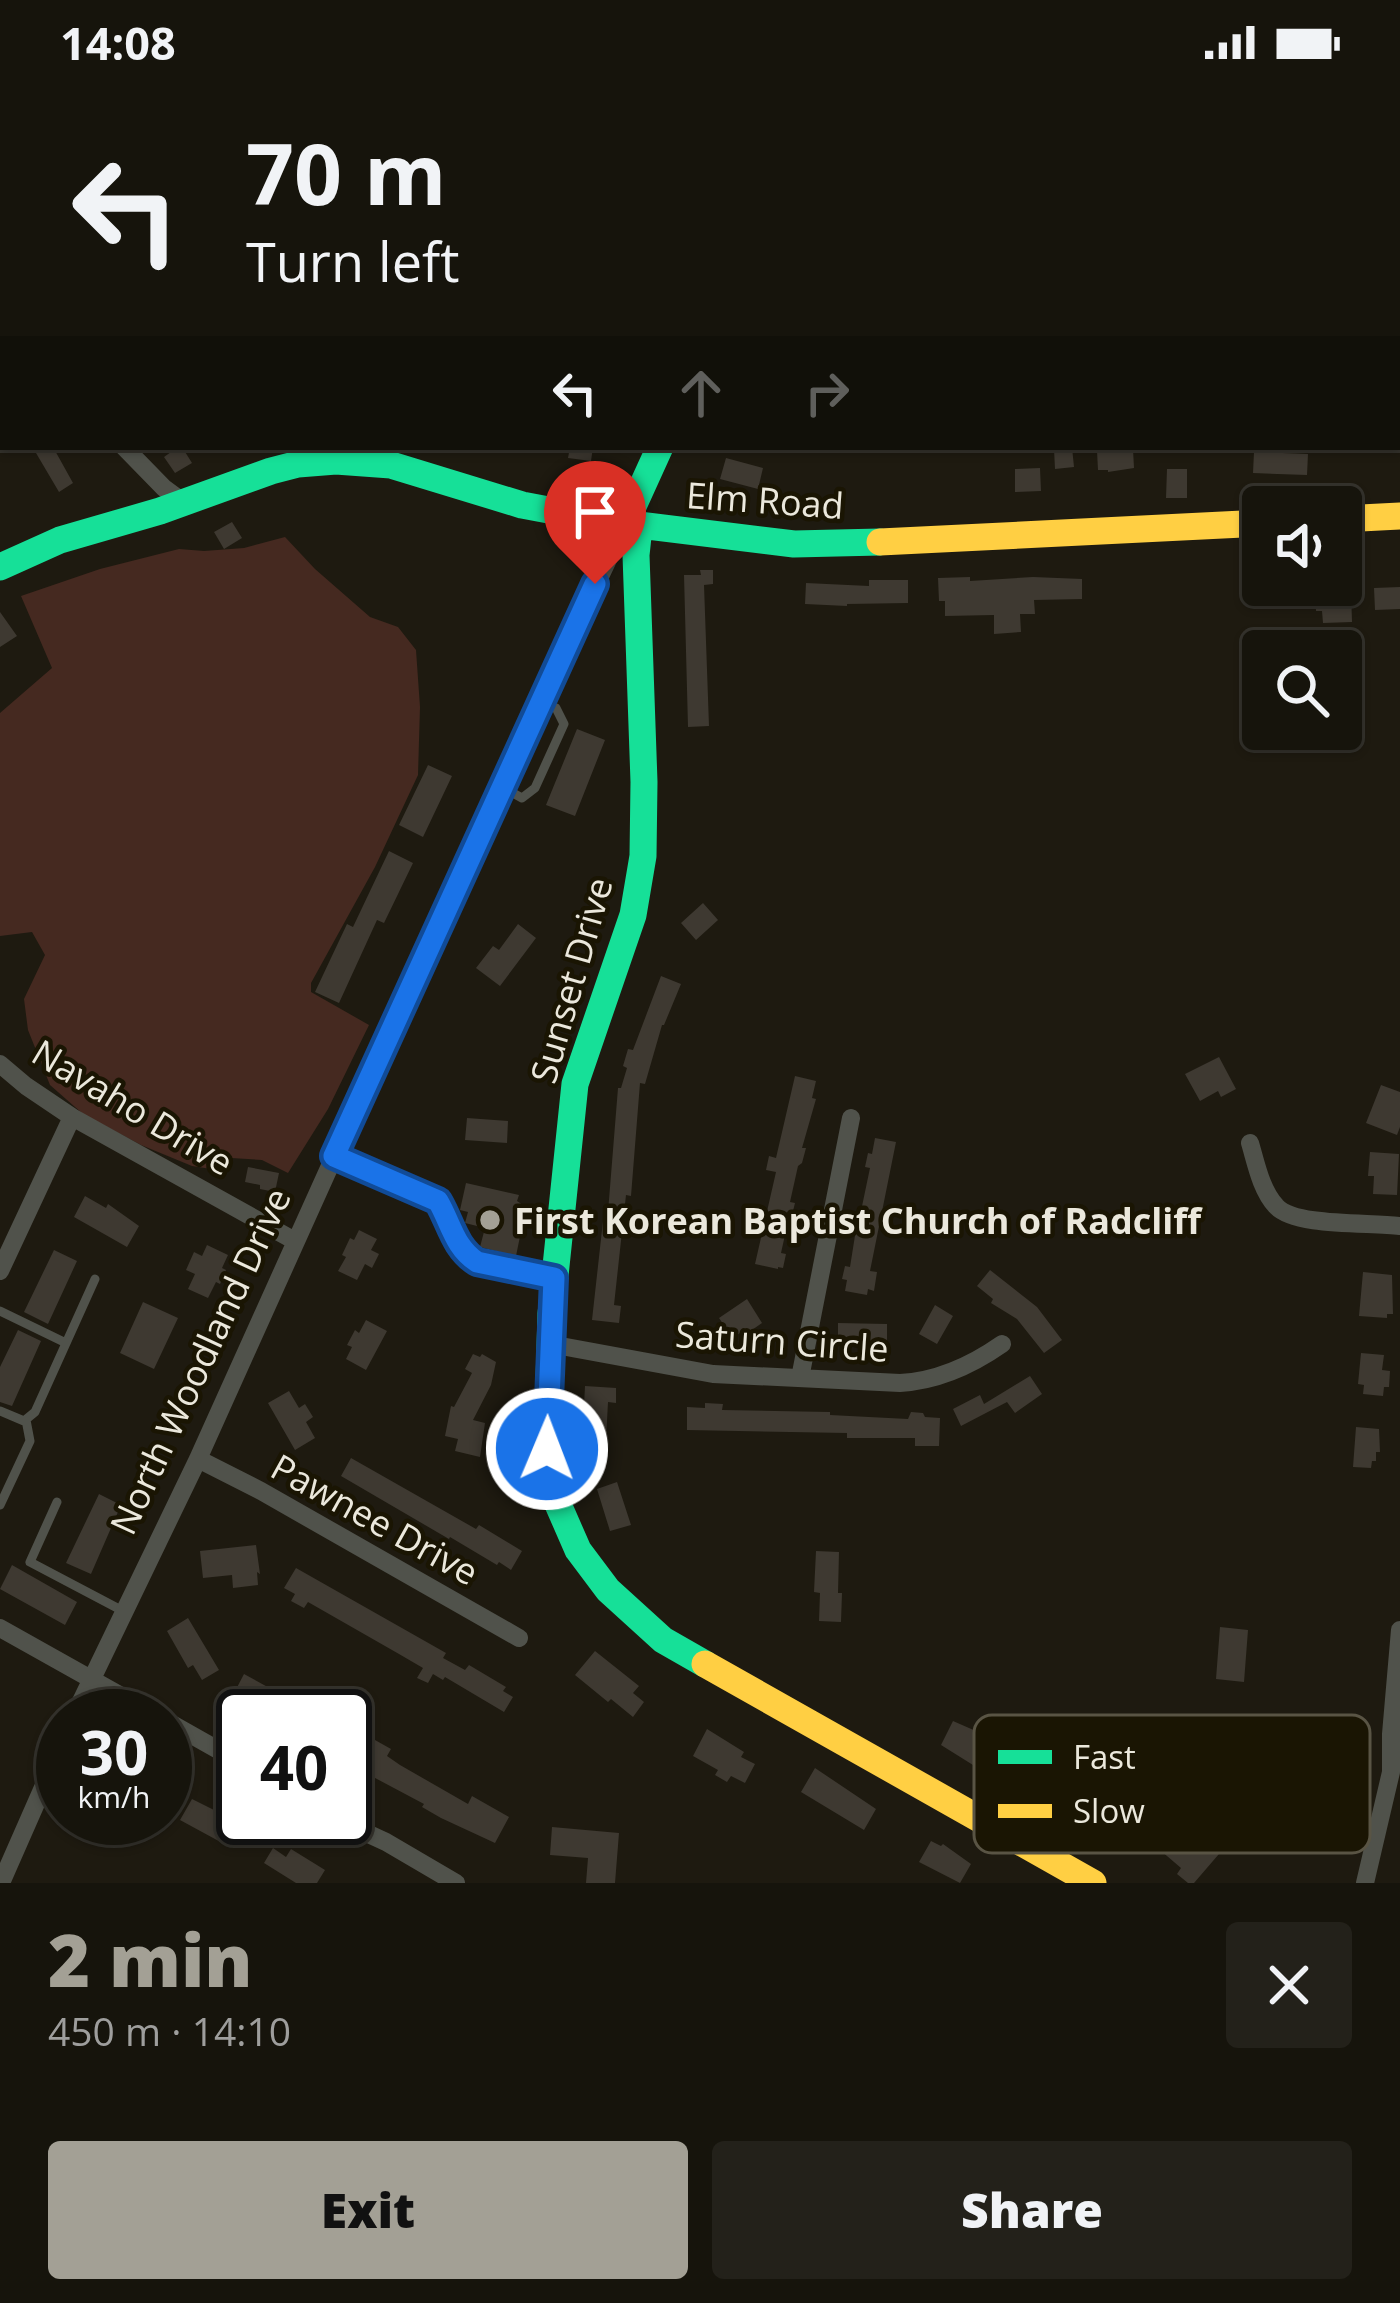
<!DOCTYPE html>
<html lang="en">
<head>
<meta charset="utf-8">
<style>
	:root { --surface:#16140c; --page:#23211a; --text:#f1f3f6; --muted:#9e9e9d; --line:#35332d; --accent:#a3a095 }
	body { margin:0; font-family:"Open Sans",sans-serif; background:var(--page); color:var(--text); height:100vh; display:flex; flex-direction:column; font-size:45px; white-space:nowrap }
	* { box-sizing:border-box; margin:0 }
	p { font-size:39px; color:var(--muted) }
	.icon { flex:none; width:66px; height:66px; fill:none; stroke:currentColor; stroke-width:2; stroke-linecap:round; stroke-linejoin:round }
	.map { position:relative; height:1799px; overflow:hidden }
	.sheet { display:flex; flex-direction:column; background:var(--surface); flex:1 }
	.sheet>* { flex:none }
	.hud { position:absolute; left:0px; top:0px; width:1401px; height:366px; box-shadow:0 3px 9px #0004,0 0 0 3px var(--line); background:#16140c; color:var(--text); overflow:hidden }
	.controls { position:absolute; left:1242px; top:402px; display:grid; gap:24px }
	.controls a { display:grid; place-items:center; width:120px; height:120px; border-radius:12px; background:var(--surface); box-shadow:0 3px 9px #0004,0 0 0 3px var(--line); font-size:60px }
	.speed { position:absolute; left:36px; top:1605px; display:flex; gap:24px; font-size:60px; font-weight:700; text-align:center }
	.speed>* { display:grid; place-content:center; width:156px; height:156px; border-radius:50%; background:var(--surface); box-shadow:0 3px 9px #0004,0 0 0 3px var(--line); line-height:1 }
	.speed small { font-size:30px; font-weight:400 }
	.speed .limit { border:6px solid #111; border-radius:18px; background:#fff; color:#111 }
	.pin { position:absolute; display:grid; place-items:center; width:102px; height:102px; color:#fff; margin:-123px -51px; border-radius:50% 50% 50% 0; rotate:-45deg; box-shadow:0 0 12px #0007 }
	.pin .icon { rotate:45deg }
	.me { position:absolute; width:132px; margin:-66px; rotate:1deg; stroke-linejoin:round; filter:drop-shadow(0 0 9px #0008) }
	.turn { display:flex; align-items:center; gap:42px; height:252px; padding:0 48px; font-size:54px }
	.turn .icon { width:156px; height:156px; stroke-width:2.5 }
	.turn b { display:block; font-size:84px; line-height:102px }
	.lanes { display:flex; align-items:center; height:114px; padding:0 48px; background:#0003; justify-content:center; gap:60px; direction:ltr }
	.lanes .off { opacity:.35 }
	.round { display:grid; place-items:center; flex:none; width:126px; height:126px; border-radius:12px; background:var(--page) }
	.summary { display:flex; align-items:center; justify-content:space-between; height:204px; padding:0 48px }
	h1 { font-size:72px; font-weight:800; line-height:90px; color:var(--accent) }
	.action { display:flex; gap:24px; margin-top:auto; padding:24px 48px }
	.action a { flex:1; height:138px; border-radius:12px; background:var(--accent); color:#111; font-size:48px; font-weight:800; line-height:138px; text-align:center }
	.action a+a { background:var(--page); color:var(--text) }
	.status { display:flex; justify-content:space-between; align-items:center; height:84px; padding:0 60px; background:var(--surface); direction:ltr }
	.status svg { height:33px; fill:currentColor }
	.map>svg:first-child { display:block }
	.green { fill:#452920 }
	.building { fill:#3e3931 }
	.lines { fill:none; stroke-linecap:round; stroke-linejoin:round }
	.lane { stroke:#50524b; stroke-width:9 }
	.street { stroke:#50524b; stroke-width:18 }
	.fast { stroke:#16e098; stroke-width:27 }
	.slow { stroke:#ffcf43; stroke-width:27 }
	.route-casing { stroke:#114b97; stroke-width:30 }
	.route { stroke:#1a73e8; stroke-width:21 }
	.poi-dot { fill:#a3a095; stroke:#1a1503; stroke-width:4.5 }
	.labels { text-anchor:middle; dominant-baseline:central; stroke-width:9; stroke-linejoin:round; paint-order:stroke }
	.street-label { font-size:36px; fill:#ebe8dc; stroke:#1a1503 }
	.poi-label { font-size:36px; font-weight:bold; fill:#ebe8dc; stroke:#1a1503; text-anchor:start }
	.key { fill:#1a1503; stroke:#595444; stroke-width:3 }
	.key-label { font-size:33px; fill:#ebe8dc }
</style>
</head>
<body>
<div class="status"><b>14:08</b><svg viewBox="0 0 49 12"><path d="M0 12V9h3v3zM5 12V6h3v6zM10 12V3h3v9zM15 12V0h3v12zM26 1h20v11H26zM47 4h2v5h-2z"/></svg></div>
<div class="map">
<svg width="1400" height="1799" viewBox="0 0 1400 1799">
	<rect width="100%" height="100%" fill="#1e1a10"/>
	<path class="green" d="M0,0H305V3H3V91H0Z
		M285,453L315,485L370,533L398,543L416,566L420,623L418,691L375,783L311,899V908L369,941L328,1025L288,1089L262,1076L231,1074L211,1085L192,1082L141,1061L83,1030L50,1001L28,946L24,915L45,871L32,848L0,852V629L52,584L21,512L100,485L179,465L204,467L244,464Z"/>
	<path class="building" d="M47,363H53L73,399L59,408L36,369Z
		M178,363H182L192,379L175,389L164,373Z
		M570,363H593L591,377L568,374Z
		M1072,363L1074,383L1055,385L1054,365Z
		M1133,365L1134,384L1108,388V386H1098L1097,367Z
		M1254,368L1308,370L1307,391L1253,389Z
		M726,374L763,384L758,405L720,395Z
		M1040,384L1041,407L1015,408V385Z
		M1167,385H1187V414H1166Z
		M232,438L242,454L224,465L214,448Z
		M700,486H713V500L704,501L709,642L688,643L684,491H701Z
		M970,493V497L1033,493L1082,495V515L1034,516L1035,530H1020L1021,548L994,550V531L945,532V517H939L938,494Z
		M869,496H908V519L847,520V522L805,520L806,499L869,502Z
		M1400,503V525L1375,526L1374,504Z
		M1351,506L1352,538L1323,539L1322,527H1316L1315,507Z
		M0,528L17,552L0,563Z
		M577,645L605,656L575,732L546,721Z
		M428,681L452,692L423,753L399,741Z
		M389,767L413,779L384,839L377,836L339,919L315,908L347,840L353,843Z
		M703,819L718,836L696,856L681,839Z
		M518,840L536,854L500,902L476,884L493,862L499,866Z
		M661,892L681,900L664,941H662L645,1000L640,999L631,1112L626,1111L614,1221L621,1222L619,1239L592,1236L604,1128H608L618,1004H621L627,984L623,982L628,965L633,966Z
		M1219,973L1236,1005L1221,1013L1218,1007L1200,1017L1185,990Z
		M795,992L816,997L812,1014L816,1015L802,1064H806L802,1079L798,1082L790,1118L795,1119L792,1131L789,1133L781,1169L786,1170L783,1184L778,1183V1185L755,1180L776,1088L766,1086L769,1072L776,1074Z
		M1381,1001L1400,1008V1043L1397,1051L1366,1039Z
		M467,1034L508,1037L507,1059L465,1056Z
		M875,1054L896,1058L870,1187L877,1188L874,1207L868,1205L867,1211L845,1207L847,1196L842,1195L845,1182L850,1183L857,1139H854L857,1126L861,1127L870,1084L865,1083L868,1069L872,1070Z
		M1370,1068L1399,1070L1397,1111L1373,1110L1374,1092H1368Z
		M248,1083L279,1089L275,1108L260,1105V1101L245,1098Z
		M466,1099L519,1111L517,1117L526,1123L516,1172L480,1163L485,1144L465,1139L468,1128L460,1126Z
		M85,1112L106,1124L108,1120L139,1142L127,1163L74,1133Z
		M359,1146L377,1155L371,1166L379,1170L372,1184L365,1180L357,1196L338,1187L346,1173L342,1171L350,1154L354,1156Z
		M207,1161L228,1171L222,1184L226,1186L220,1200L216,1198L208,1214L188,1205L195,1190L186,1186L194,1168L202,1172Z
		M54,1166L77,1177L48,1240L24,1228Z
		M990,1186L1037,1223L1062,1256L1044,1269L1017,1235L991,1219L993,1215L977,1202Z
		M1363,1188L1392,1191L1393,1230H1387V1234L1359,1232Z
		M747,1215L762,1239L749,1248L747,1244L733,1254L719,1234Z
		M143,1218L178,1234L154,1285L120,1269Z
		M935,1221L953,1232L937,1260L919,1250Z
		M366,1236L387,1247L366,1286L346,1275L352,1263L347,1261L355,1246L359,1249Z
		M838,1239L887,1240V1261H871V1264L838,1262Z
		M18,1246L41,1257L12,1322L0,1318V1283Z
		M1361,1269L1384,1271L1382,1286L1390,1287L1389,1303H1384L1383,1312L1363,1310L1364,1301L1358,1300Z
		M473,1270L480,1273L482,1270L496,1278L491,1301L473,1336L485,1339L480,1373L455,1367L458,1355L445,1352L451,1322L454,1323L472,1289L465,1285Z
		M1030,1292L1042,1310L1015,1329L1007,1318L961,1342L953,1325L980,1311L984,1320Z
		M585,1302L616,1304V1319L608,1318L606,1356L585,1354L586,1340H583Z
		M289,1307L299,1324L305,1320L313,1333L306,1338L315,1354L295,1366L268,1319Z
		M705,1319L723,1320L722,1326L830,1328V1331L908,1335L911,1328L923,1329L925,1333L940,1334L939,1362H915V1354H847V1349L687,1346V1323L705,1324Z
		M1356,1343L1379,1345L1380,1368H1376V1377H1372L1371,1384L1353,1383Z
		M351,1374L476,1445L479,1441L522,1467L511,1486L499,1478L497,1481L450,1453L449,1455L341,1392Z
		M617,1398L631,1441L610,1447L597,1405Z
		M99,1410L121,1421L91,1490L66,1479Z
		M256,1461L260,1490L257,1488L258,1501L233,1504L232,1491L203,1494L200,1467Z
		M816,1467L839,1468L838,1509H842L841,1538L819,1537L820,1509L814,1508Z
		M12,1481L77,1518L65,1541L0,1505Z
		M296,1484L446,1569L443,1574L465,1586L469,1581L506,1603L503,1607L513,1613L504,1628L445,1593L443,1596L433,1590L428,1599L417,1594L423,1584L399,1570L308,1518L304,1524L291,1517L295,1510L284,1504Z
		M188,1534L219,1586L202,1596L193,1581L188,1584L167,1547Z
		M1220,1543L1248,1546L1244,1598L1216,1595Z
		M595,1567L639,1602L633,1609L644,1618L633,1633L611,1615L608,1618L575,1591Z
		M244,1590L293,1617L295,1615L326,1632H268L258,1626L256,1629L231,1615Z
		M953,1637L1001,1658L988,1683L975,1677L973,1681L941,1661Z
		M707,1645L744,1668L741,1673L755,1680L745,1699L731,1692L727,1698L715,1691L718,1686L693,1672Z
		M345,1651L370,1666L375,1656L391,1665L387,1672L400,1681L468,1720L472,1712L509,1733L495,1759L441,1734L422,1723L424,1720L345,1678Z
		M815,1684L876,1725L864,1746L801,1708Z
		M192,1715L238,1738L226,1761L180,1736Z
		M1179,1729L1209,1753L1211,1751L1225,1763L1194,1799H1188L1177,1790L1181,1784L1153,1760Z
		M552,1743L619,1749L615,1799H586L588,1774L550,1771Z
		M931,1757L941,1762L943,1760L971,1780L960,1799L919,1778Z
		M273,1764L286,1773L291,1765L325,1786L317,1799H296L264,1779Z"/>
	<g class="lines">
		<path class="lane" d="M452,0L456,3
			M1167,0L1171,3
			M472,3L474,0
			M765,3L767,0
			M502,703L522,714L535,704L564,640L556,624L540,618
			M334,1072L438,1117C450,1139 454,1163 477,1178L552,1194
			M0,1227L66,1259
			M0,1327L24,1337L35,1328L95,1195
			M57,1418L30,1478L123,1527
			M0,1421L30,1357L26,1336"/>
		<path class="street" d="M0,248L3,251
			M124,363L164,404L183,418
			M0,980L26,1002L72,1033L295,1157
			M1250,1059C1256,1079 1261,1106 1276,1122C1294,1143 1370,1138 1400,1142
			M0,1187L72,1033
			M550,1260L713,1290L900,1299C936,1297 972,1281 1002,1260
			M800,1294L851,1034
			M198,1375L261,1407L519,1554
			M0,1544L157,1632
			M74,1632L198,1375L515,671L625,440
			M165,1636L243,1680
			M334,1734L386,1758L456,1799
			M1,1799L63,1658
			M1365,1799L1391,1688V1650L1400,1546"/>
		<path class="fast" d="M822,3L823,0
			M625,440L660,363
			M639,443L636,471L644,698L643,772L633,831L575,1000L551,1230L547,1365L557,1418L578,1466L608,1506L663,1556L705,1580
			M0,483L60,456L160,427L271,387L298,380L336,377L391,381L522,421L607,437L794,460L880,458"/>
		<path class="slow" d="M1341,435L1400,432
			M880,458L1263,439
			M705,1580L1093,1799"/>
	</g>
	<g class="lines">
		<defs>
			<path id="route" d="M547,1365L554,1194L477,1178C454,1163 451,1139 438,1117L334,1072L595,500"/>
		</defs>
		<use href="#route" class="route-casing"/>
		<use href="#route" class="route"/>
	</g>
	<circle class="poi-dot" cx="490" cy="1136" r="12"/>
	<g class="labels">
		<g class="street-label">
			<text transform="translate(765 416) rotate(4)">Elm Road</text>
			<text transform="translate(571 896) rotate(-74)">Sunset Drive</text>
			<text transform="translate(133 1023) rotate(31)">Navaho Drive</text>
			<text transform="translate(782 1257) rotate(4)">Saturn Circle</text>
			<text transform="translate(200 1277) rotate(-65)">North Woodland Drive</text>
			<text transform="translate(375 1435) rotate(29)">Pawnee Drive</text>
		</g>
		<g class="poi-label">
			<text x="514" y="1136">First Korean Baptist Church of Radcliff</text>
		</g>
	</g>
	<rect x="974" y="1631" width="396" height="138" rx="18" class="key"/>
	<rect x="998" y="1666" width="54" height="14" fill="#16e098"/>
	<rect x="998" y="1720" width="54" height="14" fill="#ffcf43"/>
	<g class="key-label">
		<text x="1073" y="1685">Fast</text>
		<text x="1073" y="1739">Slow</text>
	</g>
</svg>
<div class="controls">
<a><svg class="icon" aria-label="sound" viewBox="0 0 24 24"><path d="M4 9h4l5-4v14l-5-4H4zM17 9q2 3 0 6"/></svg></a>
<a><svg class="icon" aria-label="search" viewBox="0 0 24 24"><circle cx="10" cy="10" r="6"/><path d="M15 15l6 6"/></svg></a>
</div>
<div class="speed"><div>30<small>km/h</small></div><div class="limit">40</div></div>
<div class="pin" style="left:595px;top:500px;background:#d93025"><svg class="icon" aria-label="arrive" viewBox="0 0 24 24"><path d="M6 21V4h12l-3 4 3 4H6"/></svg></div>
<svg class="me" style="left:547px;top:1365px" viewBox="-20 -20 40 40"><circle r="17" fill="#1a73e8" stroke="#fff" stroke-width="3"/><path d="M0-11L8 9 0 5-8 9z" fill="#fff"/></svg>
<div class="hud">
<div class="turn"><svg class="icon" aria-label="left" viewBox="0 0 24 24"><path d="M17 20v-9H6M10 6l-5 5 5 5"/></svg><div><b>70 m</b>Turn left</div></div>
<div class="lanes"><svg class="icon" aria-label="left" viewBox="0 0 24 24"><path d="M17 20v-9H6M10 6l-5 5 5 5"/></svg><svg class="icon off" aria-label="ahead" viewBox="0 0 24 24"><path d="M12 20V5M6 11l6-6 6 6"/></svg><svg class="icon off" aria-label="right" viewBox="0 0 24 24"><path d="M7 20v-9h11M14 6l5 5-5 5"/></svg></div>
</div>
</div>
<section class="sheet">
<div class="summary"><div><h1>2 min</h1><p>450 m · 14:10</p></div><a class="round"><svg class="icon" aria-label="close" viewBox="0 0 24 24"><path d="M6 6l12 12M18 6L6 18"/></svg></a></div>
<div class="action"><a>Exit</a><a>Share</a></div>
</section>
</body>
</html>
